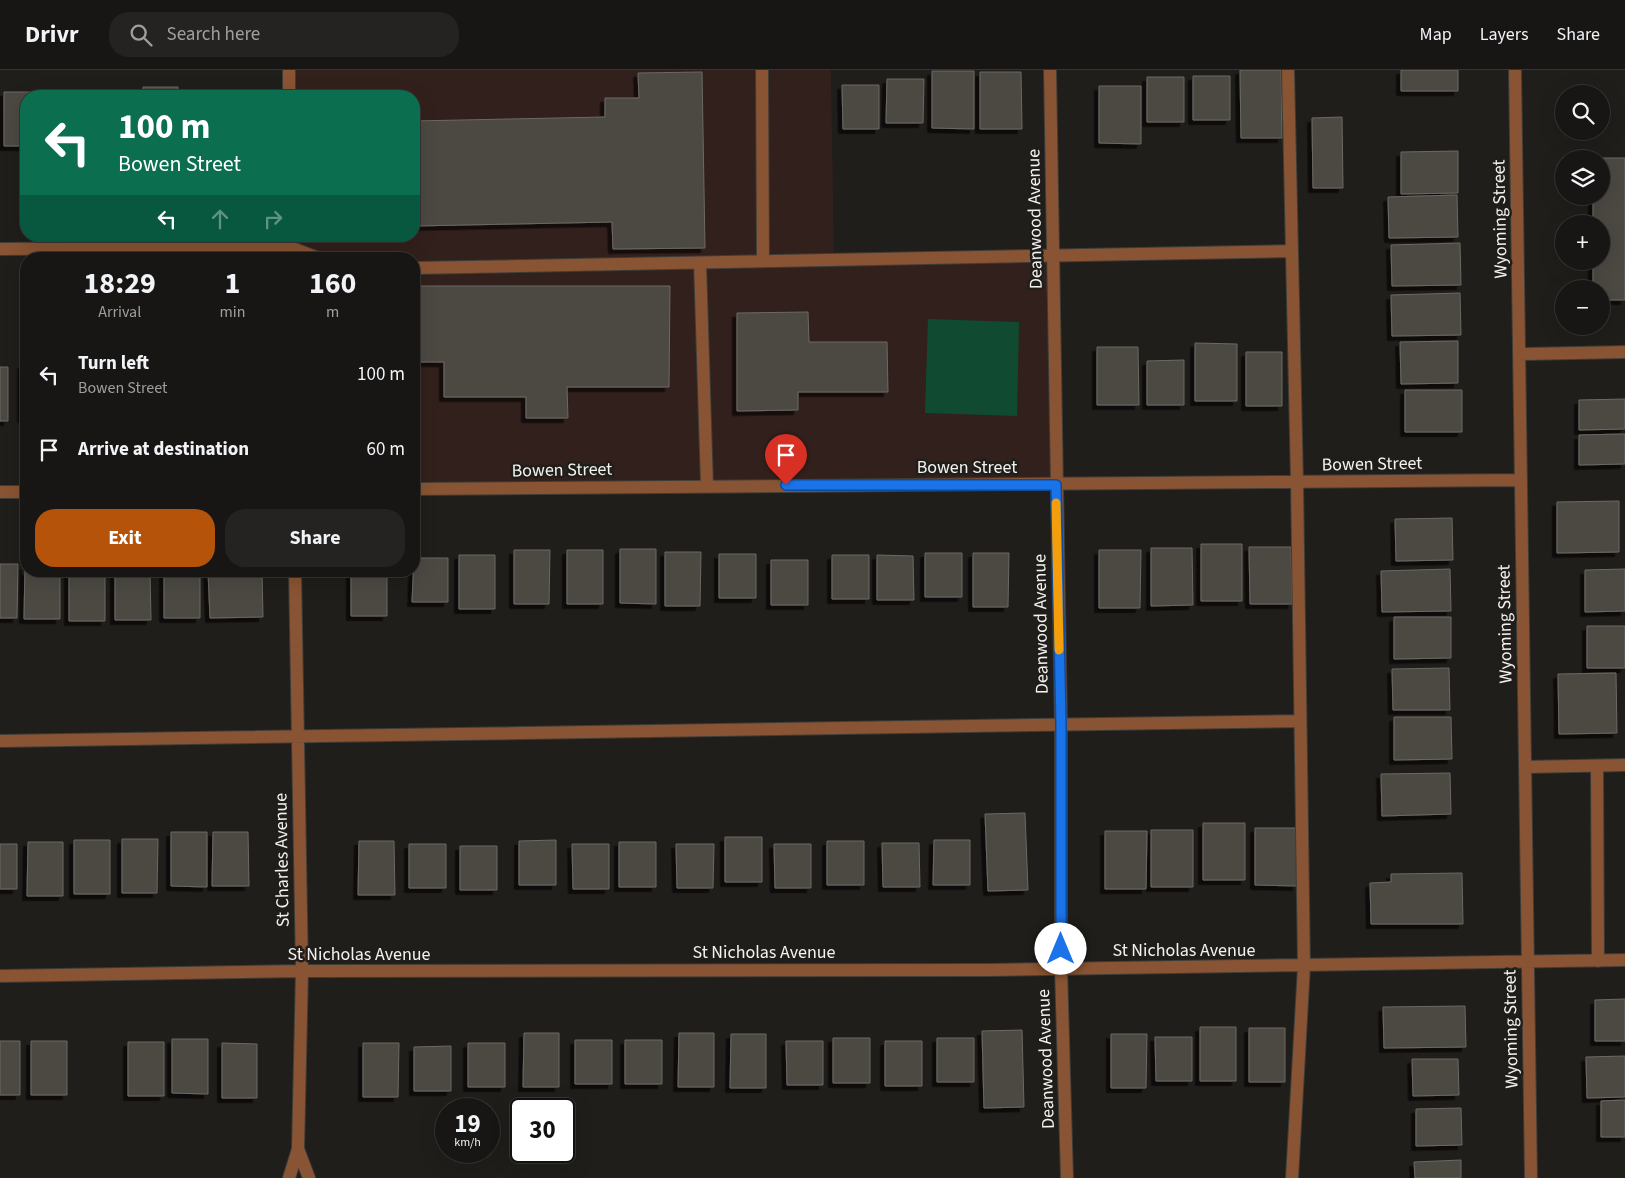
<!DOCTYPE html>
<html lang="en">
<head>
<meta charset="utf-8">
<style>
	:root { --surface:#181614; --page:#252322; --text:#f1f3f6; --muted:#9f9fa0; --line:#363534; --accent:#b45309 }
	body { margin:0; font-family:"Source Sans 3",sans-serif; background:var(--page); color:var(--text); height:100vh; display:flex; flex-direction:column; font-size:19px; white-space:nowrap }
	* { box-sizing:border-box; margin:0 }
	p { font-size:16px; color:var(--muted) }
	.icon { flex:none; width:28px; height:28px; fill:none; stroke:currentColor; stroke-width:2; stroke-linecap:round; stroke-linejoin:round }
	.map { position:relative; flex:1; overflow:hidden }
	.panel { position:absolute; left:20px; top:182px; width:400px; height:325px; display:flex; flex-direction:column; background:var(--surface); border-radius:20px; box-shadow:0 5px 20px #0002,0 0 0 1px var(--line) }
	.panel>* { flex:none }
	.banner { position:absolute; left:20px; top:20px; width:400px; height:152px; border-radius:20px; box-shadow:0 5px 20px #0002,0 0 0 1px var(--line); background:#0b6e4f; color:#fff; overflow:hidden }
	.fabs { position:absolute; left:1555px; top:15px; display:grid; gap:10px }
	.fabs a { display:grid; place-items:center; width:55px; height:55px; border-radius:50%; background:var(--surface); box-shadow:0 5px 20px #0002,0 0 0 1px var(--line); font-size:25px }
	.speed { position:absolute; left:435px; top:1028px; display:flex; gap:10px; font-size:25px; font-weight:700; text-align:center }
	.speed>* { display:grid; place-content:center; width:65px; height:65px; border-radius:50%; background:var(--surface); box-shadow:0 5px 20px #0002,0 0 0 1px var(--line); line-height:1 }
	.speed small { font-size:12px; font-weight:400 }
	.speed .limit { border:2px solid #111; border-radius:8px; background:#fff; color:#111 }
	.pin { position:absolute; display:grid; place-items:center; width:42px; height:42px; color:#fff; margin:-51px -21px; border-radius:50% 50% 50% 0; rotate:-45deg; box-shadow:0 0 5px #0007 }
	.pin .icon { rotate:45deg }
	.me { position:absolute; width:55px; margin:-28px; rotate:0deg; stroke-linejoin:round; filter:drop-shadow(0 0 4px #0008) }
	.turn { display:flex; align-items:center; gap:18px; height:105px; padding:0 15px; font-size:22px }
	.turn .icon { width:65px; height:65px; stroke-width:2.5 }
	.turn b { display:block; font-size:35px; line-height:42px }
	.lanes { display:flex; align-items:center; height:48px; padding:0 15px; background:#0003; justify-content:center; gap:25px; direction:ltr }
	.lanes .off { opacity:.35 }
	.eta { display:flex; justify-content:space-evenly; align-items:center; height:85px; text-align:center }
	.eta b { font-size:30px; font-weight:700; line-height:35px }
	.primary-button { display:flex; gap:10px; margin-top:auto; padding:10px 15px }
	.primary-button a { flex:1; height:58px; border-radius:20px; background:var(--accent); color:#fff; font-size:20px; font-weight:700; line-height:58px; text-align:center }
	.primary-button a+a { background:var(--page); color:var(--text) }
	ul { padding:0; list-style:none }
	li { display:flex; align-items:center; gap:15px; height:75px; padding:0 15px }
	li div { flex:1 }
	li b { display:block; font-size:19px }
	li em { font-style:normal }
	header { display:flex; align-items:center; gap:30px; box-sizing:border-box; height:70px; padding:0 25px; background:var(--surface); border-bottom:1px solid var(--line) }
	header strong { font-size:24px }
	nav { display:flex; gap:28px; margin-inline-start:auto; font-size:18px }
	.search { width:350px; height:45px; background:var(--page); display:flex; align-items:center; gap:12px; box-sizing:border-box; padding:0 18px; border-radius:20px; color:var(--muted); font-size:19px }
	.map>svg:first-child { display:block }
	.education { fill:#32201c }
	.green { fill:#104b31 }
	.building { fill:#4b4843; stroke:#6c6964; filter:url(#shadow) }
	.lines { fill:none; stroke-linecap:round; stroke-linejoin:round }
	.minor-casing { stroke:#3e3c38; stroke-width:14 }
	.minor { stroke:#895433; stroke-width:12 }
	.route-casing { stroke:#114b97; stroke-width:12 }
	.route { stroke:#1a73e8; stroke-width:9 }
	.slow { stroke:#f59e0b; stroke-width:9 }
	.labels { text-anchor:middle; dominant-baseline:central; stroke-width:5; stroke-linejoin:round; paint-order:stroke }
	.street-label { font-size:18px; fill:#f4f2ef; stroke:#201e1a }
</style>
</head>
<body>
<header>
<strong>Drivr</strong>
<div class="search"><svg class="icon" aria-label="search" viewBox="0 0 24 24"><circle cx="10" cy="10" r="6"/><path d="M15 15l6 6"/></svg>Search here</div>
<nav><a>Map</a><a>Layers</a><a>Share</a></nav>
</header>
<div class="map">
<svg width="1625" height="1108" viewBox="0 0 1625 1108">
	<defs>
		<filter id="shadow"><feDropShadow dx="-4.5" dy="4.5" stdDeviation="0" flood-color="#0009"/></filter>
	</defs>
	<rect width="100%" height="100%" fill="#201e1a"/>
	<path class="education" d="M289,0H831L834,191L1053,187L1055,415L414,419V189H291L290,166H414V26H289Z"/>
	<path class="green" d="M928,249L1019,252L1017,346L925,343Z"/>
	<path class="building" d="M1240,0H1281L1282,68H1241Z
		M1401,0H1458V21H1401Z
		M932,1H974V59L932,58Z
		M702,2L705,178L613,179L612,152L414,156V51L605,47V28H639L638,3Z
		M980,2H1021L1022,59H980Z
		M1193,6H1230V50H1193Z
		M1147,7H1184V52H1147Z
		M887,9H924L923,53H886Z
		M842,15H879V59H843Z
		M1099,16H1141V74L1099,73Z
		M143,17H178V26H143Z
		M95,20H130V26H95Z
		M86,21V26H50V22Z
		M237,21V26H184V23Z
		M4,22H39V26H26V76H4Z
		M1342,47L1343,118H1313L1312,48Z
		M1458,81V123L1401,124V82Z
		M1593,88H1625V230H1601V219H1593V191H1601V154H1593V126H1601V89Z
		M1457,125L1458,167L1389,168L1388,127Z
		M1460,173L1461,215L1392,216L1391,175Z
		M414,216H670L669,317H567L568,348H526V327H444V292H414Z
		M1460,223L1461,265L1392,266L1391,225Z
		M808,242L809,272H887L888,322H798V340L737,341V243Z
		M1458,271V313L1401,314L1400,272Z
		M1195,273L1237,274V331H1195Z
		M1097,277H1138L1139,335H1097Z
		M1246,282H1282V336H1246Z
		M1184,290V335H1147V291Z
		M22,294H26V348H22Z
		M0,297H8V351H0Z
		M1405,320H1462V362H1405Z
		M1625,329V359L1579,360V330Z
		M1625,364V394L1579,395V365Z
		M1619,431V482L1557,483V432Z
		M1452,448L1453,490L1396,491L1395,449Z
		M1201,474H1242V531H1201Z
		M1249,477H1291L1292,534H1250Z
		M1151,478H1192L1193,535L1151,536Z
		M620,479H656V534L620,533Z
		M514,480H550L549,534H514Z
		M567,480H603V534H567Z
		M1099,480H1141L1140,538H1099Z
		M665,482H701L700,536H665Z
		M925,483H962V527H925Z
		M973,483H1009L1008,537H973Z
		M719,484H756V528H719Z
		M459,485H495V539H459Z
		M832,485H869V529H832Z
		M877,485L913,486L914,530H877Z
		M414,488H448V532H412Z
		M771,490H808V535H771Z
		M0,494H18L17,548H0Z
		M25,495L26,501H60V549H24Z
		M1450,499L1451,541L1382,542L1381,501Z
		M1625,499V541L1585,542V500Z
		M69,501H105V551H69Z
		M115,501H150L151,550H115Z
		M164,501H200V548H164Z
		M208,501H262L263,547L210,548Z
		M351,501H387V546H351Z
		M1394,547H1451V588L1394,589Z
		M1587,556H1625V598H1587Z
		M1449,598L1450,640H1393L1392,599Z
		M1616,603L1617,663L1559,664L1558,604Z
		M1394,647H1451L1452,689L1394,690Z
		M1450,703L1451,744L1382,746L1381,704Z
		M1025,743L1028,820L988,821L985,744Z
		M1203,753H1245V810H1203Z
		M1255,758H1296L1297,816L1255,815Z
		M1151,760H1193V817H1151Z
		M1105,761H1147L1146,819H1105Z
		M171,762H207V817L171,816Z
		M213,762H248L249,816H212Z
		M725,767H762V812H725Z
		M122,769H158L157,823H122Z
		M74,770H110V824H74Z
		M556,770V815H519V771Z
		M934,770H970V815H933Z
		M359,771H394L395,825H358Z
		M827,771H864V815H827Z
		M28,772H63V826H27Z
		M619,772H656V817H619Z
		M882,773H919L920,817H883Z
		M0,774H17V819H0Z
		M409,774H446V818H409Z
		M572,774H609V819H573Z
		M676,774H714L713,818H677Z
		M774,774H811V818H775Z
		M460,776H497V820H460Z
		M1462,803L1463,854H1371L1370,813L1391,812V804Z
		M1625,929V971H1595V930Z
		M1465,936L1466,977L1384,978L1383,937Z
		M1200,957H1236V1011H1200Z
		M1249,958H1285V1012H1249Z
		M1022,960L1024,1037L984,1038L982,961Z
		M524,963H559V1017H523Z
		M679,963H714V1017H678Z
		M731,964H766V1018H730Z
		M1111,964H1147L1146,1018H1111Z
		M1155,967H1192V1011H1156Z
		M833,968H870V1013H833Z
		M937,968H974V1012H937Z
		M172,969H208V1024L172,1023Z
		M575,970H612V1014H575Z
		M625,970H662V1014H625Z
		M0,971H20V1025H0Z
		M31,971H67V1025H31Z
		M786,971H823V1015H787Z
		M885,971H922V1016H885Z
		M128,972H164V1026H128Z
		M222,973L257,974V1028H222Z
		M363,973H399L398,1027H363Z
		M468,973H505V1017H468Z
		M451,976V1021H414V977Z
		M1625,986V1027L1587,1028L1586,987Z
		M1412,989H1458L1459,1025L1413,1026Z
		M1625,1030V1067H1601V1031Z
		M1461,1038L1462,1075L1416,1076V1039Z
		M1461,1090V1108H1415L1414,1092Z"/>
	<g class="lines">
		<defs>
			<path id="minor" d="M289,0V26
				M762,0L763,191
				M1050,0L1061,655V898L1067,1108
				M1288,0L1297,412L1304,896L1292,1108
				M1515,0L1531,1108
				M290,166L291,189
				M0,179L290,177L321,189
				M700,193L707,416
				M414,198L1292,181
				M1519,284L1625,282
				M414,419L1521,410
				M0,422H26
				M0,671L1300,651
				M1597,696L1598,891
				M1525,697L1625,695
				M0,906L302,901L988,900L1625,890
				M298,1079L309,1108
				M289,1108L298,1079L302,901L295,501"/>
		</defs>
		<use href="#minor" class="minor-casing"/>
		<use href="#minor" class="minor"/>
	</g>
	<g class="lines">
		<defs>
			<path id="route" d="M786,415H1056L1061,655V879"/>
		</defs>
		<use href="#route" class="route-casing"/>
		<use href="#route" class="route"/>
		<path class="slow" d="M1056,433L1059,580"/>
	</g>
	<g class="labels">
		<g class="street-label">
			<text transform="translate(1035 149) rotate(-91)">Deanwood Avenue</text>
			<text transform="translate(1500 149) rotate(-91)">Wyoming Street</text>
			<text transform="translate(1372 394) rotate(-1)">Bowen Street</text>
			<text x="967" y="397">Bowen Street</text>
			<text transform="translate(562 400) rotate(-1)">Bowen Street</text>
			<text transform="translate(1041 554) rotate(-91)">Deanwood Avenue</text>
			<text transform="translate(1505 554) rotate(-91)">Wyoming Street</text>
			<text transform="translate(282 790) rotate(-91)">St Charles Avenue</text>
			<text x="1184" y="880">St Nicholas Avenue</text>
			<text x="764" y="882">St Nicholas Avenue</text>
			<text x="359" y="884">St Nicholas Avenue</text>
			<text transform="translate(1511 959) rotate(-91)">Wyoming Street</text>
			<text transform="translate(1046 989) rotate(-92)">Deanwood Avenue</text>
		</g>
	</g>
</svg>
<div class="fabs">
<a><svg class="icon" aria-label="search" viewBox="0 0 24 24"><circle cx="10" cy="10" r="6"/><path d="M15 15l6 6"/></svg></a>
<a><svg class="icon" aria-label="layers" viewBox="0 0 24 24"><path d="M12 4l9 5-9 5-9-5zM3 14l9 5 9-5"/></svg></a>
<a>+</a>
<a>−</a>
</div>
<div class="speed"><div>19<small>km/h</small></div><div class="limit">30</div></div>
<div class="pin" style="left:786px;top:415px;background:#d93025"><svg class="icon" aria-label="arrive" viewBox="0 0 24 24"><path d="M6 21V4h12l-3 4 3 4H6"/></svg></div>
<svg class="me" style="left:1061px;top:879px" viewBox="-20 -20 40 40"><circle r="19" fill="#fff"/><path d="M0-13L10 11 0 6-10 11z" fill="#1a73e8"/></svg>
<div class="banner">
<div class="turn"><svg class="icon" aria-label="left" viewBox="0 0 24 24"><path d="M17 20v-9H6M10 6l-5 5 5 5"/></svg><div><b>100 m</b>Bowen Street</div></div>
<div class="lanes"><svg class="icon" aria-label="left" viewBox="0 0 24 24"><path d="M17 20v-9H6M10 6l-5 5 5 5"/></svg><svg class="icon off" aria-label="ahead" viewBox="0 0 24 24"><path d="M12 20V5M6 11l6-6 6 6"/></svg><svg class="icon off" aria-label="right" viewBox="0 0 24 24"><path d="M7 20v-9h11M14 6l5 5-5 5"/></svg></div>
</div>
<section class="panel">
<div class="eta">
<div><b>18:29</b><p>Arrival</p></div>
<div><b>1</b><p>min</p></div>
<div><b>160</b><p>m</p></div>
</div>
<ul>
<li><svg class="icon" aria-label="left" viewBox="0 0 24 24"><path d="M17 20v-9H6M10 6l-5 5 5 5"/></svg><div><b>Turn left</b><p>Bowen Street</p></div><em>100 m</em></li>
<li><svg class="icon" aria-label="arrive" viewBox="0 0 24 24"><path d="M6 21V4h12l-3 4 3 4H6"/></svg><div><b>Arrive at destination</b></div><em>60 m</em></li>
</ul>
<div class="primary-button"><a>Exit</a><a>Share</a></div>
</section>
</div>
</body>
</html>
